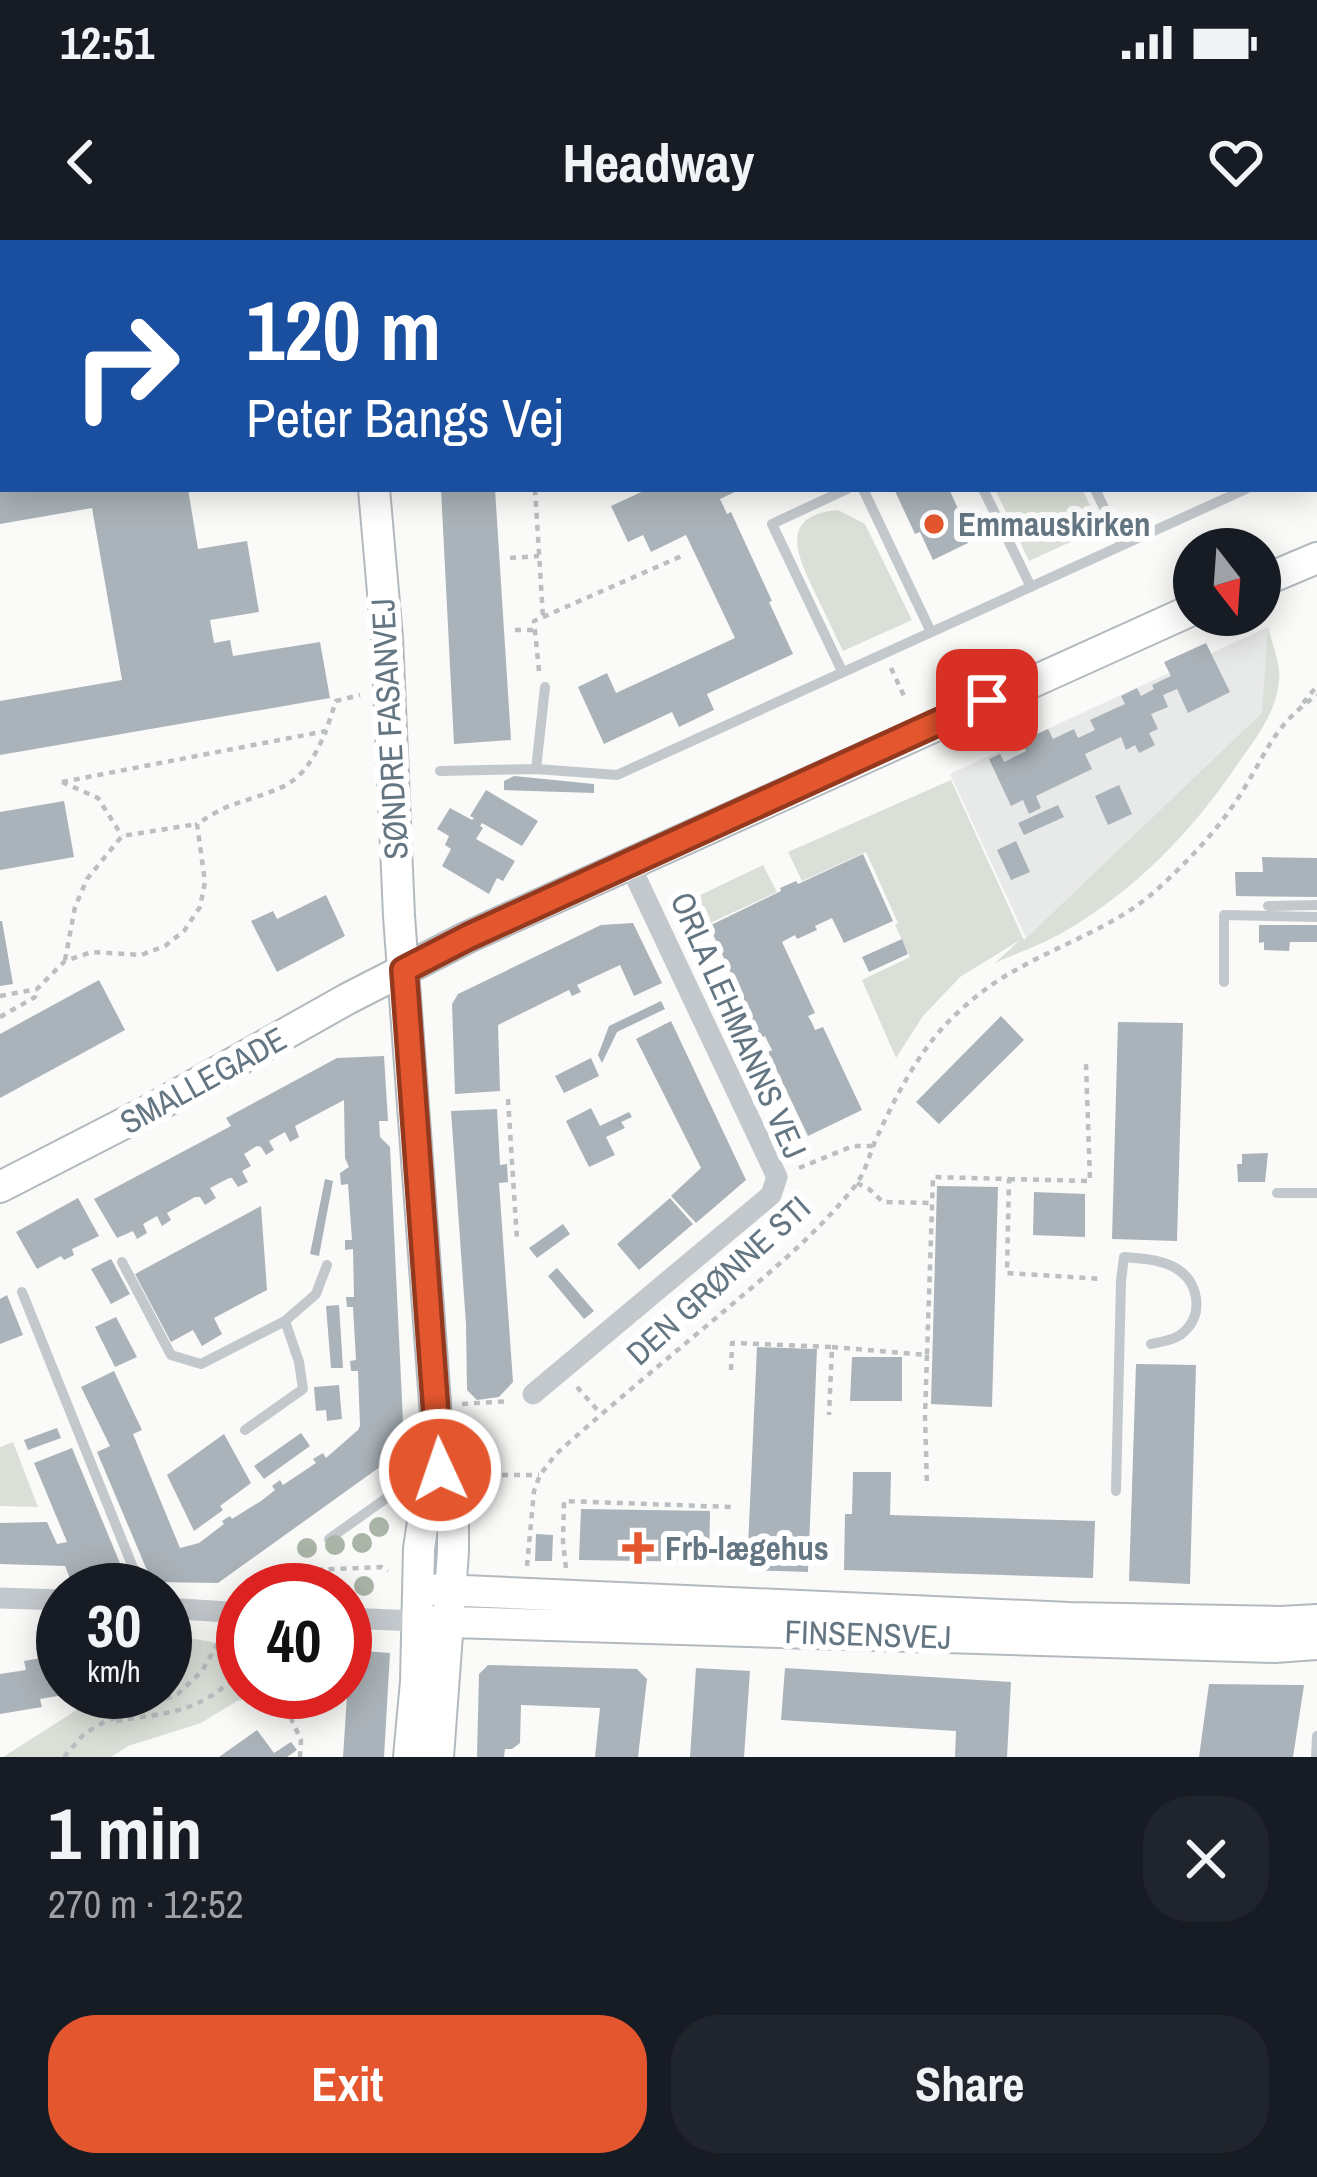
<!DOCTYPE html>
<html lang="en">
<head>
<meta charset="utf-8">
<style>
	:root { --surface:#171b24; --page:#20242c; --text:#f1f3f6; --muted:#9ea1a6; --accent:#e4572e }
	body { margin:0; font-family:"Archivo Narrow",sans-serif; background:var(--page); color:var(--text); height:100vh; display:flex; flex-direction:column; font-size:45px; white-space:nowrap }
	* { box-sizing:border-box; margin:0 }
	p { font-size:39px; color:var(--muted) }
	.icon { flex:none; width:66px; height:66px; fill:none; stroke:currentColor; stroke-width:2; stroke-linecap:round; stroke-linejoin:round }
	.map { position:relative; height:1517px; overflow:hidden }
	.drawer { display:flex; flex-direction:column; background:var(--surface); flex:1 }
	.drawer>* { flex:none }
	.banner { position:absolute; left:0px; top:0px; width:1317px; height:252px; box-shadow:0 6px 30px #0003; background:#1a4fa0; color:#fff; overflow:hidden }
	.needle { width:78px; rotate:163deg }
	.tools { position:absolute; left:1173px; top:288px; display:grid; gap:24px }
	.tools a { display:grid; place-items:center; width:108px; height:108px; border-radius:50%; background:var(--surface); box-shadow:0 6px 30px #0003; font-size:60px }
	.speed { position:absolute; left:36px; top:1323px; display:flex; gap:24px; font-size:60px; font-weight:700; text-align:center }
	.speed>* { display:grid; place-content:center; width:156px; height:156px; border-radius:50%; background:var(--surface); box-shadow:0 6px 30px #0003; line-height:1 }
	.speed small { font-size:30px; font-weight:400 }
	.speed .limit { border:18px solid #d22; background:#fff; color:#111 }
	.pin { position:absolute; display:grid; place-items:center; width:102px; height:102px; color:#fff; margin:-51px; border-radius:24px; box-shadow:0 6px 18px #0006 }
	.me { position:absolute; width:132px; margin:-66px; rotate:357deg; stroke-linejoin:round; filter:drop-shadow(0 0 9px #0008) }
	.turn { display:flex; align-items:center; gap:42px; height:252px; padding:0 48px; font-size:54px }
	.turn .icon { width:156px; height:156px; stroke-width:2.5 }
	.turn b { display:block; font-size:84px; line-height:102px }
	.round { display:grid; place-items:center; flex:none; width:126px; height:126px; border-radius:48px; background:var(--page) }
	.head { display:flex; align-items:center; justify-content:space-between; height:204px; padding:0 48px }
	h1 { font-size:72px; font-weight:700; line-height:90px }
	.cta { display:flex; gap:24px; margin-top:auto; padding:24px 48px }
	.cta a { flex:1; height:138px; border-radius:48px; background:var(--accent); color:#fff; font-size:48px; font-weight:700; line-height:138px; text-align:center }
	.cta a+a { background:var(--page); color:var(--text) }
	.status { display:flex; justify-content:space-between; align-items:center; height:84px; padding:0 60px; background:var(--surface); direction:ltr }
	.status svg { height:33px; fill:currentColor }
	header { display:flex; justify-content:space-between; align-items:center; height:156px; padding:0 48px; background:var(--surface); font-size:54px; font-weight:700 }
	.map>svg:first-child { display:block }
	.built { fill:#e8e9e9 }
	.green { fill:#dadfd7 }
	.building { fill:#aab3b9 }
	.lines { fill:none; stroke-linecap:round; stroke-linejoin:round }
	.secondary-casing { stroke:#b3babf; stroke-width:34 }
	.path { stroke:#bbbfc2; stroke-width:4.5; stroke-dasharray:6 6; stroke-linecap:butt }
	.lane { stroke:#c3c8cc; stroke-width:10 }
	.street { stroke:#c3c8cc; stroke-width:21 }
	.secondary { stroke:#fff; stroke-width:30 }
	.tree { fill:#aab4a7 }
	.route-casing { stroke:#94391e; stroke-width:30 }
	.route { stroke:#e4572e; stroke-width:21 }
	.poi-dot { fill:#e4572e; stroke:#fff; stroke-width:4.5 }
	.labels { text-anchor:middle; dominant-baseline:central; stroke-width:12; stroke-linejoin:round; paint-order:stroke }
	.poi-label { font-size:33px; font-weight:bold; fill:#657683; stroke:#fff; text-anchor:start }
	.street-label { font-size:33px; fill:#657683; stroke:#fff }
</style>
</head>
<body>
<div class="status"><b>12:51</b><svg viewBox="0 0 49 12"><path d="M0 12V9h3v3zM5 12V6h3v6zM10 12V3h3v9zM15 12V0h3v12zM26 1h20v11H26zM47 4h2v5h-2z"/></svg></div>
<header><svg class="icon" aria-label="back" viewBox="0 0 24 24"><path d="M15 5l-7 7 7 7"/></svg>Headway<svg class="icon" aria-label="heart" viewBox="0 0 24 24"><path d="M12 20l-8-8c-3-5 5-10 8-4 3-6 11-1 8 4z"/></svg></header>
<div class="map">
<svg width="1317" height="1517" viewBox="0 0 1317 1517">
	<rect width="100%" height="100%" fill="#fafaf8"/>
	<path class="built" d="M1268,387L1263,473L1026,698L950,534Z"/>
	<path class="green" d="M995,249H1082L1101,288L1029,321Z
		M838,270L865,284L912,380L843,411C834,393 826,375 817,357C799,319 775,276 838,270Z
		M1268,387C1272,404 1281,424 1279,441C1276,472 1257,497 1239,522C1192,592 1136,650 1062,693C1041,705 1017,713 995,723L1020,700L960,737L923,776L896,818L862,740L910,717L895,685L898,683L866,612L802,641L788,612L951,540L1024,700L1262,473Z
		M763,625L777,652L706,685L707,688L690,696L683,678V671L690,660Z
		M13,1202L38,1267L0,1266V1207Z
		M190,1398L243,1408V1452H269L261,1457L237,1461L201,1483L128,1506L111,1517H3L105,1452H165V1414Z"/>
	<path class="building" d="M0,249H188L198,309L247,301L259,372L210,380L214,403L230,400L233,416L320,402L330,458L0,515V461L122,440L92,268L0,284Z
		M441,249H495L511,500L454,504Z
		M648,249H741L720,259L727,274L731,272L772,361L769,362L793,414L707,454L714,470L679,487L672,472L604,504L578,447L607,433L616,453L735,398L686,295L651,312L643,295L628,302L611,266Z
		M894,249H949L960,273L955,276L968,303L933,320L920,292L915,294Z
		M1206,403L1230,452L1188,473L1177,449L1163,455L1168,467L1151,474L1158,489L1149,493L1155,505L1139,513L1135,505L1126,510L1121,497L1085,514L1092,529L1036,556L1041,568L1029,574L1023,560L1011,566L989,519L1000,514L1004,522L1026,511L1021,501L1048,489L1053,499L1074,489L1078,498L1095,490L1090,480L1125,464L1121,456L1137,448L1141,456L1154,449L1152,445L1171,436L1164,422Z
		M514,536L594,544V553L504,550V541Z
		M1119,545L1132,574L1108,585L1095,556Z
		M486,550L538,581L522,606L482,583L480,586L483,588L476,599L515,621L503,641L497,638L489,654L442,626L451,609L445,605L449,596L437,589L450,568L472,580L474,578L470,576Z
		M64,561L74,617L0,630V572Z
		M1058,565L1064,577L1024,595L1018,583Z
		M1016,601L1030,632L1011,640L997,610Z
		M863,614L893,681L844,703L832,678L815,686L817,690L797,699L795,695L782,702L815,773L808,776L812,783L815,790L823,787L862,870L808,896L768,812L772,810L765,796L761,798L709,686L781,651L780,648L796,641L798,644Z
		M1262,617L1317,618V657L1236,656L1235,632H1263Z
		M326,655L345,696L277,732L251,681L273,671L277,679Z
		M0,681H2L13,744L0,746Z
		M633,683L662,743L634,756L620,725L577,745L581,752L572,756L569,750L498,785L500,851L455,854L452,764L458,754L601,685Z
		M1259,685H1317V702H1290L1289,711L1264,710V702L1259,703Z
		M902,699L908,714L869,732L862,717Z
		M99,740L125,790L0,858V794Z
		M661,761L665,769L617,792L602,823L598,815L609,786Z
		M1001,776L1024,800L939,884L916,862Z
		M671,781L746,940L696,983L671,956L701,928L636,799Z
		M1118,782L1183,783L1177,1001L1112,999Z
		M384,816L388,881H379L380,897L390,907L404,1203L398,1214L218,1343L152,1342L97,1212L110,1206L81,1147L114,1131L142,1190L133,1194L180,1308L199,1303L224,1284L222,1281L230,1276L232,1279L261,1261L275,1250L272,1246L280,1240L283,1245L316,1223L313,1219L323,1213L326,1218L358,1190L360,1186L358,1131H351L350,1121L356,1120L353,1067H347L346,1057H354L353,1009L345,1010V1000H352L348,944L341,945L340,933L349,927L345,918L344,860L295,886L299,897L290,902L285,892L269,901L274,910L266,915L261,907L257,906L244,914L251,926L242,931L248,942L238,947L232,938H229L210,948L216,958L205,965L200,957H195L167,973L171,980L162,986L157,976L143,984L147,993L137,999L133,991L117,998L94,959L231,886L226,878L337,818Z
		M591,818L599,836L564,853L555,836Z
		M591,868L600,886L629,872L632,877L621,882L625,888L606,897L615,915L589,927L566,881Z
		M497,869L500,925L507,924L508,942L499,943L513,1142L499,1157L477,1160L467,1150L466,1084L451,871Z
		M1268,913L1265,942H1238L1237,924H1242V914Z
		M325,939L333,941L319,1016L310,1014Z
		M937,946L998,947L992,1167L931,1164Z
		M1034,952L1085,954V997L1033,995Z
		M78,958L99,996L72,1009L74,1015L64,1020L61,1016L37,1029L16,992Z
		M670,958L693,984L639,1030L617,1004Z
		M261,966L267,1050L214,1078L222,1094L202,1106L193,1090L171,1102L135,1034Z
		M563,984L570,994L537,1018L529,1008Z
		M111,1019L130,1054L111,1064L91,1029Z
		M557,1028L594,1071L584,1079L548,1036Z
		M7,1055L23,1095L0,1104V1059Z
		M339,1065L343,1128H331L326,1066Z
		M116,1077L137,1117L115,1127L95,1087Z
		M757,1107L817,1109L808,1332L747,1330Z
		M852,1117H902V1161H850Z
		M1136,1124L1196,1125L1190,1344L1129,1341Z
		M339,1145L342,1179L327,1181L326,1170L316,1171L314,1147Z
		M57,1188L61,1198L28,1210L24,1200Z
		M301,1193L310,1206L264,1239L254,1226Z
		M224,1194L251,1243L220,1266L223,1270L194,1291L167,1235Z
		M72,1208L122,1328L113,1341H71L65,1326L0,1324V1283L47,1282L57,1304L67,1302L34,1223Z
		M853,1232H891L890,1275L1095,1281L1093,1338L844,1330L845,1274H852Z
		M581,1269L710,1271L709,1322L579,1320Z
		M536,1294L553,1295L552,1321H535Z
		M350,1410L390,1413L384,1517H343Z
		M63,1414V1455L40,1459L42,1467L0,1474V1434L26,1430L24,1421Z
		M488,1425L637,1429L647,1439L638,1517H595L600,1468L521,1465L520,1503L512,1509H505L504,1517H477L479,1434Z
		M696,1428L750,1431L744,1517H690Z
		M785,1428L1011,1442L1007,1517H955L956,1491L781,1480Z
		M1209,1444L1304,1445L1293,1517H1199Z
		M257,1490L274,1513L291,1502L297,1510L287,1517H219Z"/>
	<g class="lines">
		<defs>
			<path id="secondary" d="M356,0V3
				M374,249L387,398L399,676L440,1230L424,1275L419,1309L416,1442L409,1517
				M1260,342L1317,318
				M0,947L150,870L347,759L468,697L1194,369
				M419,1349L1069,1378L1281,1382L1317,1380
				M418,1381L1275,1407L1317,1404
				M438,1517L453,1312V1268L449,1241L440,1230"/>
		</defs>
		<use href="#secondary" class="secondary-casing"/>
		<path class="path" d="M704,0L705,3
			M876,0L877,3
			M1000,0L1001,3
			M1106,3L1112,0
			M535,249L543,377
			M510,318L539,316
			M515,390H535
			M891,428L904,456
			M539,431L534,381L684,315
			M1303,463L1317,446
			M62,542L326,491L336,461L360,455
			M62,542L98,558L122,596
			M65,720L75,667L87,639L122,596L197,584
			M0,756L37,749L65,721L92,712L141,715L165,706L184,691L200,667L205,642L197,584C208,577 220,569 232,565C286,546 301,549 326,491
			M0,777L35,757L37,750
			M508,859L517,1000
			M799,928L853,906H873
			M1009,939L1090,941L1086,824
			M857,943L869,949L883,962L932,963
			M832,1107L927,1115L933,937L1009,939L1007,1033L1103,1039
			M927,1115L925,1176L927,1247
			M731,1130L732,1103L832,1107L829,1175
			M577,1147L601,1174
			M462,1164L510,1161
			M478,1235H539
			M527,1326L534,1251L540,1235L556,1214C611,1165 667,1119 723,1072C769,1033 818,993 855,946C867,930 869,914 877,897C896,856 917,814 949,781C968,762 990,744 1014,731C1064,702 1121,685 1163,644C1194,615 1223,584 1245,547C1270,506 1275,485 1317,455
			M566,1328L563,1302L564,1261L731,1267
			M249,1349L255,1342L313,1330L381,1327L388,1331
			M116,1481C177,1471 195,1474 243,1431
			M64,1517L84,1494L104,1482L178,1454L202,1431L221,1398
			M300,1517L301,1500L288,1472L303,1452"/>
		<path class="lane" d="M793,0L794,1
			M1314,232L1317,231
			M863,249L931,392
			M983,249L1031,347
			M1095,249L1122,305
			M842,431L772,284L847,249
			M536,529L545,447
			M440,531L536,529L617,535L1246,249
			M1268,666L1317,665
			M1224,742V675L1317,677
			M1277,953H1317
			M122,1022L171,1115L201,1124L285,1081L316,1054L327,1025
			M22,1052L142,1350
			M245,1190L303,1149L299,1122L285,1081
			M1116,1251L1121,1041L1124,1017C1143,1019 1164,1019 1180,1031C1198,1044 1203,1073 1186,1090C1177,1100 1164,1101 1151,1104
			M329,1299L402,1247L432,1234
			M1316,1517L1317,1496"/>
		<path class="street" d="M533,1154L771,955L777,937L629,623
			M0,1358L63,1360
			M165,1368L243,1373
			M345,1378L418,1381"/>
		<use href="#secondary" class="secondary"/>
	</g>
	<g class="tree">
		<circle cx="379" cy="1287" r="10"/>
		<circle cx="362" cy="1303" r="10"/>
		<circle cx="335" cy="1305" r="10"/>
		<circle cx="307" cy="1308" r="10"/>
		<circle cx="364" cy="1346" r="10"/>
	</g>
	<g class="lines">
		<defs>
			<path id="route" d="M440,1230L404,730L468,697L987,460"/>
		</defs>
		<use href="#route" class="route-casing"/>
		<use href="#route" class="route"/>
	</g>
	<g class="poi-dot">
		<circle cx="934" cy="284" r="12"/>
		<path d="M632 1290h12v12h12v12h-12v12h-12v-12h-12v-12h12z"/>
	</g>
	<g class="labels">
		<g class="poi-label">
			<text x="958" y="284">Emmauskirken</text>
			<text x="665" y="1308">Frb-lægehus</text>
		</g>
		<g class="street-label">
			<text transform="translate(389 489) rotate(-93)">SØNDRE FASANVEJ</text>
			<text transform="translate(739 785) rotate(66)">ORLA LEHMANNS VEJ</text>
			<text transform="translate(203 840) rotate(-29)">SMALLEGADE</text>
			<text transform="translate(718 1040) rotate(-42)">DEN GRØNNE STI</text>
			<text transform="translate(868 1394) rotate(2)">FINSENSVEJ</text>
		</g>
	</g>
</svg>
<div class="tools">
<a><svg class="needle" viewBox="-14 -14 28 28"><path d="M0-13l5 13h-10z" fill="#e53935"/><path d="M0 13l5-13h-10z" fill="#9ea1a6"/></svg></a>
</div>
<div class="speed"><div>30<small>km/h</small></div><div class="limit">40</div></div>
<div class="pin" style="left:987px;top:460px;background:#d93025"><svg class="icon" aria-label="arrive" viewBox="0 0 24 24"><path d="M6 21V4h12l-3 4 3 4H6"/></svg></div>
<svg class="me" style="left:440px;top:1230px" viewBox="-20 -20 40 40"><circle r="17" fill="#e4572e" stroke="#fff" stroke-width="3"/><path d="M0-11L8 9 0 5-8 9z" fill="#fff"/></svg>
<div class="banner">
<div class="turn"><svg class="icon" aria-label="right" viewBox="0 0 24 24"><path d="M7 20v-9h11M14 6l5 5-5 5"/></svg><div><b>120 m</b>Peter Bangs Vej</div></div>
</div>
</div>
<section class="drawer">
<div class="head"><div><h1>1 min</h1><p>270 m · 12:52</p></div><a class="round"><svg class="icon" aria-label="close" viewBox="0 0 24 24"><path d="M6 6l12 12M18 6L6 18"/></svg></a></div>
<div class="cta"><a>Exit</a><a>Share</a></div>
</section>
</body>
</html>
